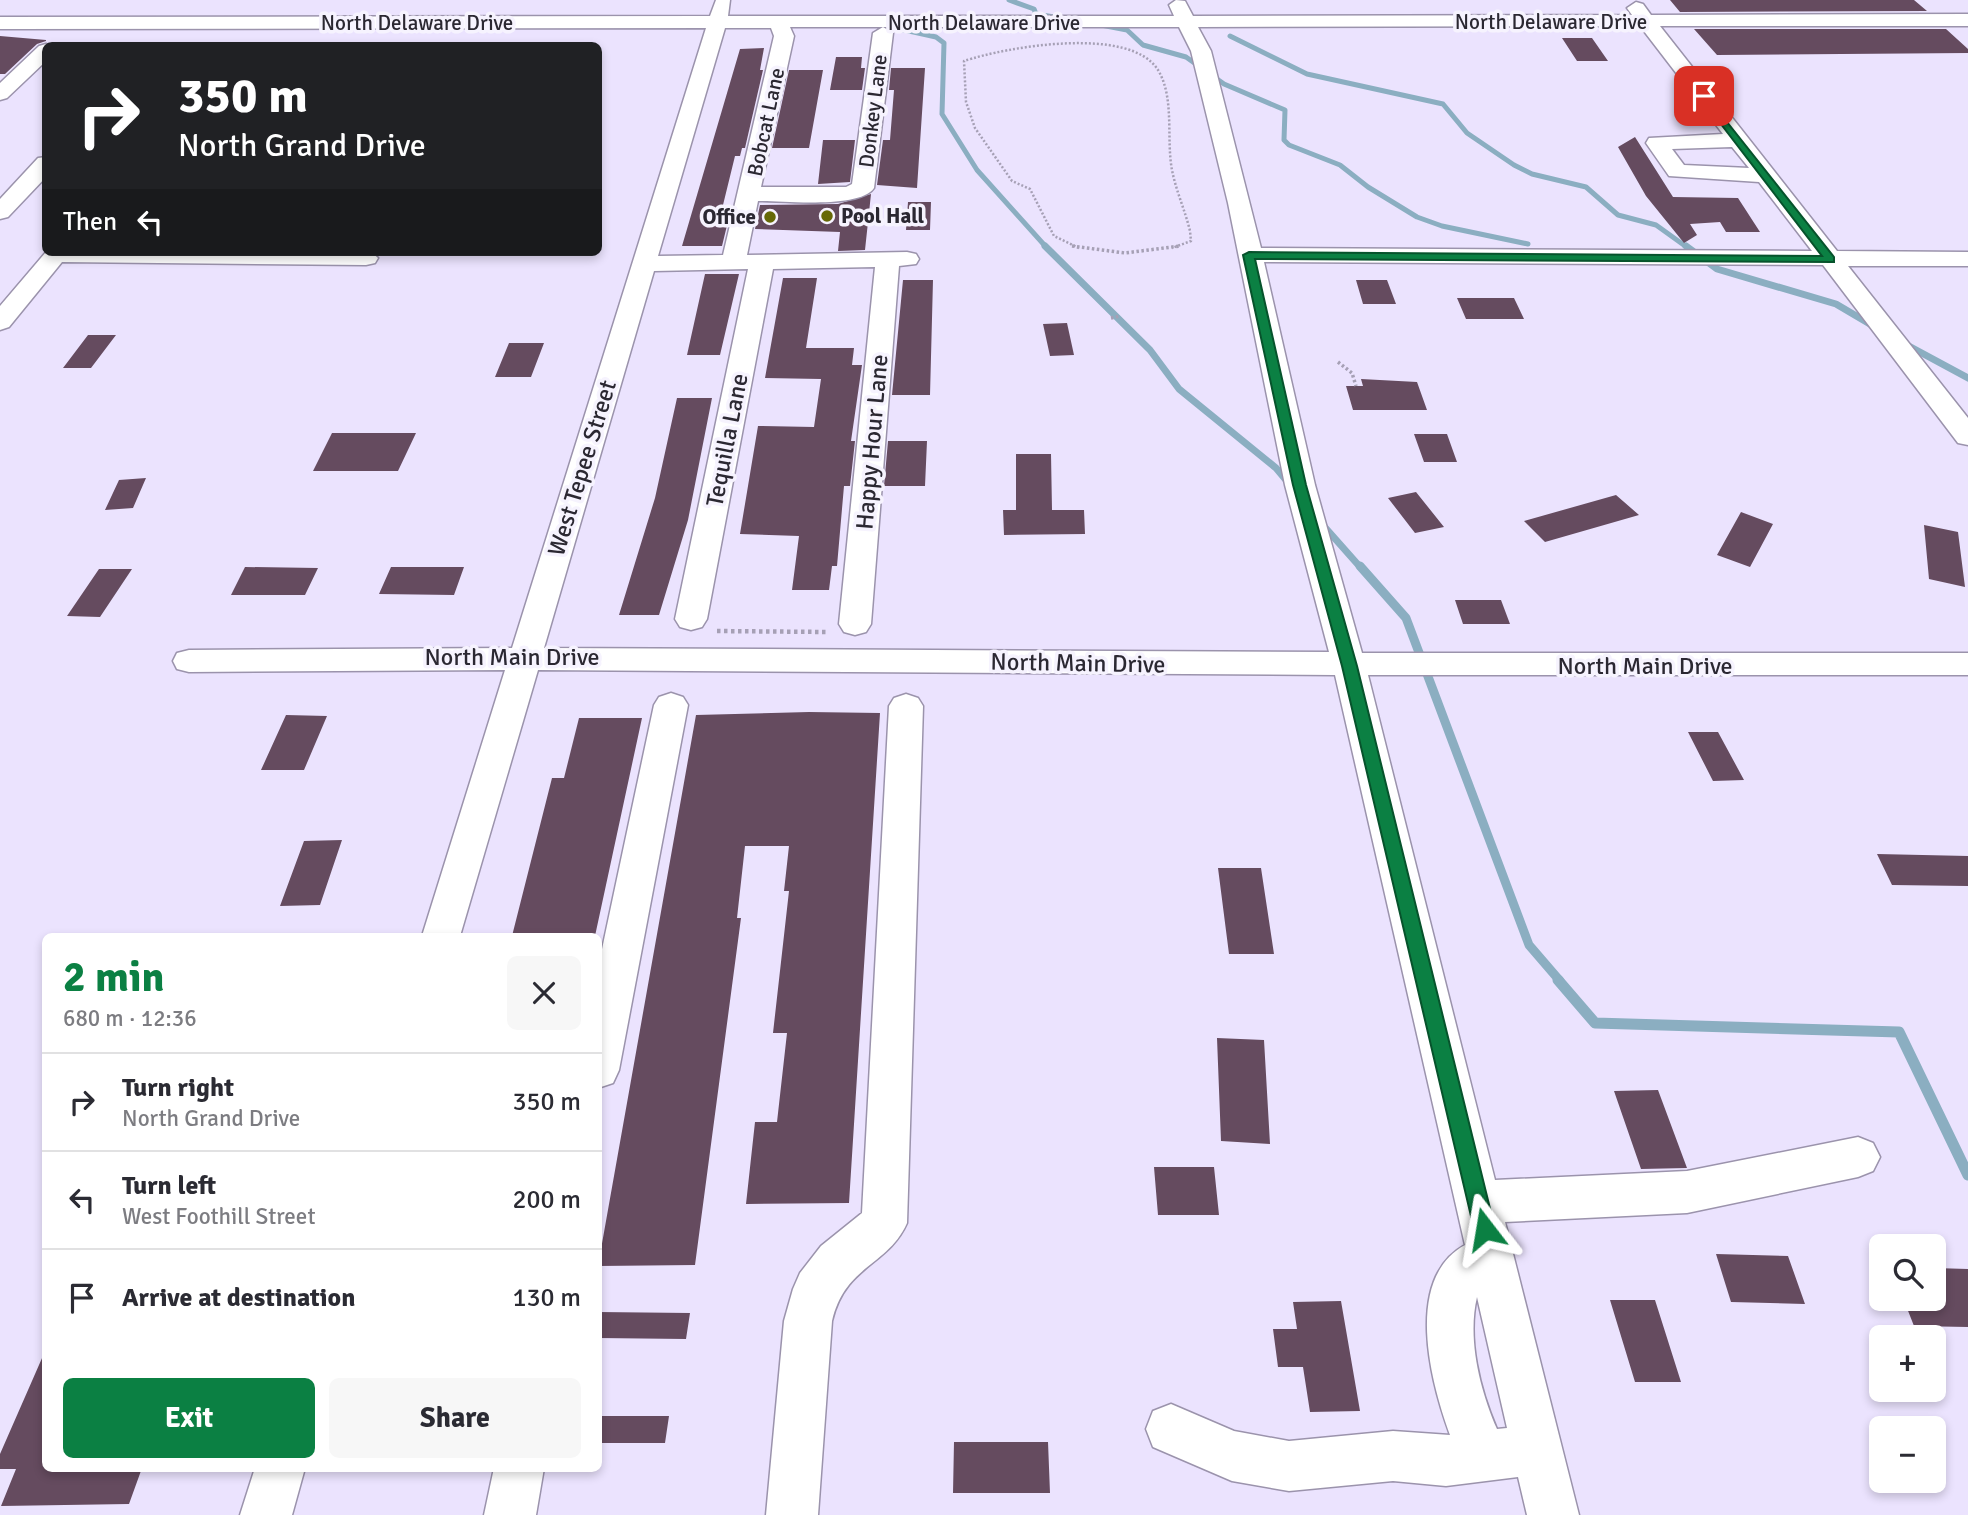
<!DOCTYPE html>
<html lang="en">
<head>
<meta charset="utf-8">
<style>
	:root { --surface:#fff; --page:#f7f7f7; --text:#2b2b33; --muted:#7c7c81; --line:#e1e1e2; --accent:#0b8043 }
	body { margin:0; font-family:Signika,sans-serif; background:var(--page); color:var(--text); height:100vh; display:flex; flex-direction:column; font-size:26px; white-space:nowrap }
	* { box-sizing:border-box; margin:0 }
	p { font-size:23px; color:var(--muted) }
	.icon { flex:none; width:38px; height:38px; fill:none; stroke:currentColor; stroke-width:2; stroke-linecap:round; stroke-linejoin:round }
	.map { position:relative; flex:1; overflow:hidden }
	.side { position:absolute; left:42px; top:933px; width:560px; height:539px; display:flex; flex-direction:column; background:var(--surface); border-radius:10px; box-shadow:0 4px 10px #0003 }
	.side>* { flex:none }
	.top-card { position:absolute; left:42px; top:42px; width:560px; height:214px; border-radius:10px; box-shadow:0 4px 10px #0003; background:#202124; color:#fff; overflow:hidden }
	.tools { position:absolute; left:1869px; top:1234px; display:grid; gap:14px }
	.tools a { display:grid; place-items:center; width:77px; height:77px; border-radius:10px; background:var(--surface); box-shadow:0 4px 10px #0003; font-size:35px }
	.pin { position:absolute; display:grid; place-items:center; width:60px; height:60px; color:#fff; margin:-30px; border-radius:14px; box-shadow:0 4px 10px #0006 }
	.me { position:absolute; width:77px; margin:-38px; rotate:346deg; stroke-linejoin:round; filter:drop-shadow(0 0 5px #0008) }
	.turn { display:flex; align-items:center; gap:24px; height:147px; padding:0 21px; font-size:32px }
	.turn .icon { width:91px; height:91px; stroke-width:2.5 }
	.turn b { display:block; font-size:49px; line-height:60px }
	.then { display:flex; align-items:center; height:66px; padding:0 21px; background:#0003; gap:14px; font-size:26px }
	.round { display:grid; place-items:center; flex:none; width:74px; height:74px; border-radius:10px; background:var(--page) }
	.head { display:flex; align-items:center; justify-content:space-between; height:119px; padding:0 21px }
	h1 { font-size:42px; font-weight:700; line-height:52px; color:var(--accent) }
	.primary-button { display:flex; gap:14px; margin-top:auto; padding:14px 21px }
	.primary-button a { flex:1; height:80px; border-radius:10px; background:var(--accent); color:#fff; font-size:28px; font-weight:700; line-height:80px; text-align:center }
	.primary-button a+a { background:var(--page); color:var(--text) }
	ul { padding:0; list-style:none }
	li { display:flex; align-items:center; gap:21px; height:98px; padding:0 21px; border-top:2px solid var(--line) }
	li div { flex:1 }
	li b { display:block; font-size:26px }
	li em { font-style:normal }
	.map>svg:first-child { display:block }
	.lines { fill:none; stroke-linecap:round; stroke-linejoin:round }
	.stream-far3 { stroke:#8baec1; stroke-width:5 }
	.stream-far2 { stroke:#8baec1; stroke-width:7 }
	.stream-far1 { stroke:#8baec1; stroke-width:9 }
	.stream { stroke:#8baec1; stroke-width:11 }
	.building { fill:#654b5f }
	.minor-casing { stroke:#9b93ac; stroke-width:3 }
	.path-far2 { stroke:#a6a0b5; stroke-width:2.5; stroke-dasharray:2 2; stroke-linecap:butt }
	.path-far1 { stroke:#a6a0b5; stroke-width:3.5; stroke-dasharray:2.5 2.5; stroke-linecap:butt }
	.path { stroke:#a6a0b5; stroke-width:4.5; stroke-dasharray:3.5 3.5; stroke-linecap:butt }
	.minor { fill:#fff; fill-rule:evenodd }
	.route { fill:#0b8043; stroke:#07532c; stroke-width:2 }
	.poi-dot { fill:#666907; stroke:#f6f3fe; stroke-width:2.5 }
	.labels { text-anchor:middle; dominant-baseline:central; stroke-width:7; stroke-linejoin:round; paint-order:stroke }
	.far-street-label { font-size:21px; fill:#2b2832; stroke:#f6f3fe }
	.far-poi-label { font-size:21px; font-weight:bold; fill:#2b2832; stroke:#f6f3fe; text-anchor:start }
	.street-label { font-size:24px; fill:#2b2832; stroke:#f6f3fe }
</style>
</head>
<body>
<div class="map">
<svg width="1968" height="1515" viewBox="0 0 1968 1515">
	<rect width="100%" height="100%" fill="#ebe3fe"/>
	<g class="lines">
		<path class="stream-far3" d="M1009,0L1034,9L1036,14L1060,18
			M1101,25L1127,30L1143,45L1186,57L1224,84L1285,110L1284,140L1289,145L1340,165L1368,187L1417,217L1442,226L1528,244
			M900,29L936,37L944,43L942,114L977,170L1047,248
			M1230,36L1307,74L1443,104L1467,133L1514,165L1532,174L1586,187L1618,215L1656,225L1688,248"/>
		<path class="stream-far2" d="M1045,246L1150,350L1179,389L1276,468L1291,486
			M1686,246L1717,269L1836,304L1875,327
			M1905,344L1968,378
			M1322,524L1361,568"/>
		<path class="stream-far1" d="M1360,566L1406,618L1529,945L1560,981"/>
		<path class="stream" d="M1558,980L1595,1023L1899,1032L1968,1175"/>
	</g>
	<path class="building" d="M1670,0H1914L1927,11L1680,12Z
		M1694,29H1946L1968,49V53L1717,55Z
		M0,36L46,40V41L37,44L5,74H0Z
		M1562,38H1592L1608,61H1577Z
		M764,48L760,70H763L745,148H742L740,156H735L723,205H732L722,246H682L740,49Z
		M836,57H862L861,68H865L862,90H830Z
		M891,68H925L917,188L877,185L883,140H890L894,90H889Z
		M789,70H823L809,148H772Z
		M1635,137L1673,197L1738,198L1760,232H1726L1720,222L1690,224L1697,235L1684,243L1646,196L1618,147Z
		M823,140H855L850,182L818,184Z
		M871,194L865,250L838,251L840,232L755,229L760,205L838,204Z
		M908,202H931L930,230H906Z
		M705,274H739L720,355H687Z
		M783,278H817L806,348H854L852,365H862L851,441H855L850,486H844L837,566H832L829,590H792L799,536L740,534L758,426L814,427L821,379L765,378Z
		M903,280H933L930,395H892Z
		M1356,280H1387L1396,304H1363Z
		M1457,298H1514L1524,319H1466Z
		M1067,323L1074,355L1050,356L1043,324Z
		M88,335H116L91,368H63Z
		M509,343H544L531,377H495Z
		M1361,379L1417,382L1427,410H1353L1346,386H1363Z
		M677,398H712L688,520L659,615H619L655,498Z
		M332,433H416L398,471H313Z
		M1414,434H1447L1457,462H1424Z
		M888,441H927L925,486H884Z
		M1016,454H1051L1052,510H1084L1085,534L1004,535L1003,510H1016Z
		M146,478L133,508L105,510L119,480Z
		M1416,492L1444,527L1415,533L1388,498Z
		M1616,495L1639,515L1545,542L1524,521Z
		M1741,512L1773,524L1750,567L1717,555Z
		M1924,525L1958,532L1965,587L1929,579Z
		M245,567L318,568L305,595H231Z
		M391,567H464L454,595L379,594Z
		M99,569H132L100,617L67,616Z
		M1455,600H1501L1510,624H1463Z
		M809,712L880,713L849,1203L746,1204L755,1122H777L787,1033H773L789,891H784L789,846H745L737,918H741L695,1265L598,1266L696,715Z
		M286,715L327,716L304,770H261Z
		M579,718H642L595,936H512L552,778H564Z
		M1688,732H1718L1744,780L1713,781Z
		M342,840L320,905L280,906L304,841Z
		M1877,854L1968,856V886L1892,885Z
		M1218,868H1261L1274,954H1229Z
		M1217,1038L1264,1040L1270,1144L1221,1141Z
		M1658,1090L1687,1168L1641,1169L1614,1091Z
		M1154,1167H1214L1219,1215H1158Z
		M1716,1254L1788,1256L1805,1304L1731,1302Z
		M1934,1268L1968,1269V1327L1914,1326L1903,1298H1934Z
		M1610,1300H1655L1681,1382H1635Z
		M1341,1301L1360,1411L1310,1412L1303,1367H1278L1273,1329H1297L1293,1302Z
		M598,1312L690,1313L686,1339L598,1338Z
		M46,1349V1468H142L129,1504L1,1506L16,1469H0V1454Z
		M598,1416H669L665,1443H598Z
		M954,1442H1048L1050,1493H953Z"/>
	<g class="lines">
		<defs>
			<path id="minor" d="M716,0H730L728,16H1174L1169,5L1176,0L1185,1L1193,16L1632,15L1627,8L1636,2L1643,4L1651,15L1968,14V26H1660L1837,251L1968,252V266H1848L1968,418V445L1958,443L1823,265L1264,262L1315,485L1362,653H1968V675H1368L1495,1180L1687,1171L1858,1137L1873,1143L1880,1157L1873,1171L1858,1177L1687,1213L1505,1222L1579,1515H1527L1518,1477L1446,1486L1393,1481L1289,1491L1232,1481L1153,1447L1146,1429L1153,1411L1171,1404L1234,1431L1289,1441L1393,1431L1450,1435C1431,1383 1403,1279 1465,1245L1335,675L538,670L460,936H422L505,670L189,672L177,669L173,661L177,653L189,650L512,648L706,28L0,29V17L710,16ZM1640,26L1723,134L1649,138L1646,143L1669,176L1759,182L1812,251L1261,248L1211,51L1198,27ZM790,27H883L873,33L852,184L846,187H761L794,36ZM883,27H1179L1191,51L1228,203L1285,485L1329,652L544,648L654,271L748,269L675,619L680,627L691,630L702,627L707,619L773,269L875,267L839,624L844,632L855,635L866,632L871,624L899,266L916,264L919,259L916,254L907,252L747,255L758,201C783,201 860,209 874,188L893,33ZM725,28H771L774,36L723,255L658,256ZM1732,147L1749,168L1684,165L1672,149ZM1477,1297L1507,1428L1497,1429C1480,1390 1467,1339 1477,1297Z
				M46,44L51,46H46V61L7,98L0,100V83L39,46Z
				M46,157V177L8,217L0,219V199L38,158Z
				M46,252H371L378,258L375,263L366,265L62,262L9,327L0,330V306Z
				M671,693L683,697L688,705L619,1070L613,1083L598,1088V968L654,705L659,697Z
				M906,694L918,698L923,706L907,1223C888,1266 845,1265 832,1321L818,1515H766L784,1321L793,1289L800,1273L821,1246L862,1213L889,706L894,698Z
				M255,1468H305L292,1515H240Z
				M494,1468H544L536,1515H484Z"/>
		</defs>
		<use href="#minor" class="minor-casing"/>
		<path class="path-far2" d="M1079,248L1054,236L1030,189L1012,181L975,128L966,102L964,61C1006,47 1130,25 1158,70C1175,98 1166,139 1172,170C1176,191 1185,210 1190,231L1191,241L1172,248"/>
		<path class="path-far1" d="M1072,246L1125,253L1180,246
			M1111,318L1120,316
			M1338,362L1352,373L1356,386"/>
		<path class="path" d="M717,631L827,632"/>
		<use href="#minor" class="minor"/>
	</g>
	<path class="route" d="M1704,93L1834,257V262L1255,259L1306,485L1357,666L1495,1229L1492,1236L1485,1238L1477,1236L1474,1229L1342,666L1293,485L1243,255L1249,252L1822,256L1701,98Z"/>
	<g class="poi-dot">
		<circle cx="827" cy="216" r="7"/>
		<circle cx="770" cy="217" r="7"/>
	</g>
	<g class="labels">
		<g class="far-street-label">
			<text x="1551" y="22">North Delaware Drive</text>
			<text x="417" y="23">North Delaware Drive</text>
			<text x="984" y="23">North Delaware Drive</text>
			<text transform="translate(873 111) rotate(-83)">Donkey Lane</text>
			<text transform="translate(766 122) rotate(-78)">Bobcat Lane</text>
		</g>
		<g class="far-poi-label">
			<text x="841" y="216">Pool Hall</text>
			<text x="756" y="217" text-anchor="end">Office</text>
		</g>
		<g class="street-label">
			<text transform="translate(727 440) rotate(-79)">Tequilla Lane</text>
			<text transform="translate(872 442) rotate(-85)">Happy Hour Lane</text>
			<text transform="translate(582 468) rotate(-73)">West Tepee Street</text>
			<text x="512" y="657">North Main Drive</text>
			<text transform="translate(1078 663) rotate(1)">North Main Drive</text>
			<text x="1645" y="666">North Main Drive</text>
		</g>
	</g>
</svg>
<div class="tools">
<a><svg class="icon" aria-label="search" viewBox="0 0 24 24"><circle cx="10" cy="10" r="6"/><path d="M15 15l6 6"/></svg></a>
<a>+</a>
<a>−</a>
</div>
<div class="pin" style="left:1704px;top:96px;background:#d93025"><svg class="icon" aria-label="arrive" viewBox="0 0 24 24"><path d="M6 21V4h12l-3 4 3 4H6"/></svg></div>
<svg class="me" style="left:1485px;top:1229px" viewBox="-20 -20 40 40"><path d="M0-17L14 15 0 8-14 15z" fill="#0b8043" stroke="#fff" stroke-width="4"/></svg>
<div class="top-card">
<div class="turn"><svg class="icon" aria-label="right" viewBox="0 0 24 24"><path d="M7 20v-9h11M14 6l5 5-5 5"/></svg><div><b>350 m</b>North Grand Drive</div></div>
<div class="then">Then<svg class="icon" aria-label="left" viewBox="0 0 24 24"><path d="M17 20v-9H6M10 6l-5 5 5 5"/></svg></div>
</div>
<section class="side">
<div class="head"><div><h1>2 min</h1><p>680 m · 12:36</p></div><a class="round"><svg class="icon" aria-label="close" viewBox="0 0 24 24"><path d="M6 6l12 12M18 6L6 18"/></svg></a></div>
<ul>
<li><svg class="icon" aria-label="right" viewBox="0 0 24 24"><path d="M7 20v-9h11M14 6l5 5-5 5"/></svg><div><b>Turn right</b><p>North Grand Drive</p></div><em>350 m</em></li>
<li><svg class="icon" aria-label="left" viewBox="0 0 24 24"><path d="M17 20v-9H6M10 6l-5 5 5 5"/></svg><div><b>Turn left</b><p>West Foothill Street</p></div><em>200 m</em></li>
<li><svg class="icon" aria-label="arrive" viewBox="0 0 24 24"><path d="M6 21V4h12l-3 4 3 4H6"/></svg><div><b>Arrive at destination</b></div><em>130 m</em></li>
</ul>
<div class="primary-button"><a>Exit</a><a>Share</a></div>
</section>
</div>
</body>
</html>
